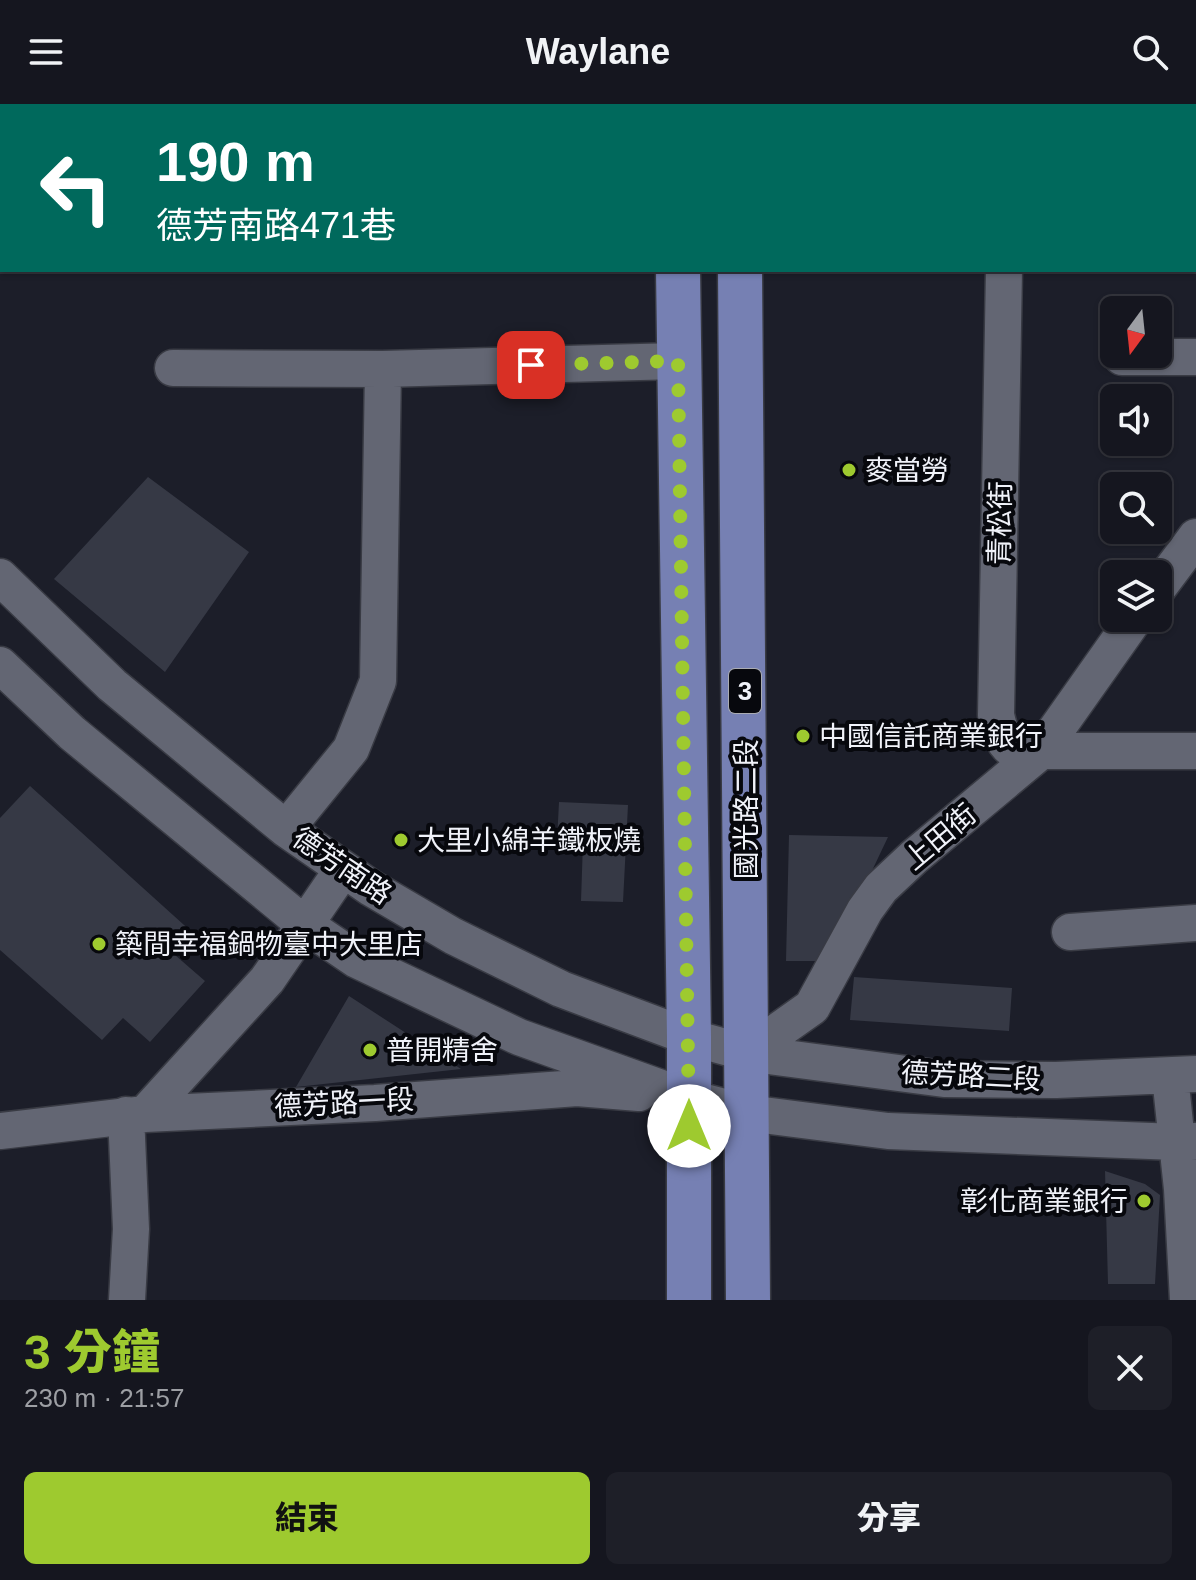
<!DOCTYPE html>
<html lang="zh-TW">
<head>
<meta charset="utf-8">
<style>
	:root { --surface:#15161f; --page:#1e1f28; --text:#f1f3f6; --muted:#9d9fa4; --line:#34353d; --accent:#9eca2f }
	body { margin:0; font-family:Arial,"Noto Sans TC",sans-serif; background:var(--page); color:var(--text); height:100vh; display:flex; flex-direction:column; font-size:30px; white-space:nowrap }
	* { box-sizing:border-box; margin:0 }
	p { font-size:26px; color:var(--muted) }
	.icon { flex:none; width:44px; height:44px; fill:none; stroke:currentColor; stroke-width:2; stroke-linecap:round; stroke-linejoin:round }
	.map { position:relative; height:1196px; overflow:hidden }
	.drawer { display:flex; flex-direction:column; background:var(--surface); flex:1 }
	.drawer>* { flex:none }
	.banner { position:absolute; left:0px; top:0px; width:1196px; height:168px; box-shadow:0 2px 6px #0004,0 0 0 2px var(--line); background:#00695c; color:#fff; overflow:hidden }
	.needle { width:52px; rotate:195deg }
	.buttons { position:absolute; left:1100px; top:192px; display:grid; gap:16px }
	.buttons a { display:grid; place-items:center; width:72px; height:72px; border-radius:12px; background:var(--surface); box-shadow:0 2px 6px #0004,0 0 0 2px var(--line); font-size:40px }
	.pin { position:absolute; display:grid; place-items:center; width:68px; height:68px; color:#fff; margin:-34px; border-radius:16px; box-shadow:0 4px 12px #0006 }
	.me { position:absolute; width:88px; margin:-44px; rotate:0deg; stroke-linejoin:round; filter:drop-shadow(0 0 6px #0008) }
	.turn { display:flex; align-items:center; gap:28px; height:168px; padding:0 24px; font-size:36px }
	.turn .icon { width:104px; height:104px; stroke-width:2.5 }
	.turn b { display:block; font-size:56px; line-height:68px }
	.round { display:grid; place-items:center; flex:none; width:84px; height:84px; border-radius:12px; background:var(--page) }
	.headline { display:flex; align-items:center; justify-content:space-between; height:136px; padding:0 24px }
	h1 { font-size:48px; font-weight:800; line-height:60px; color:var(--accent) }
	.cta { display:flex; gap:16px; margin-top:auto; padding:16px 24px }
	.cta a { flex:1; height:92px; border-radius:12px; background:var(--accent); color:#111; font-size:32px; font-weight:800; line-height:92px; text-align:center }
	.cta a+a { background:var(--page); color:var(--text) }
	header { display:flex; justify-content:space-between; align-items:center; height:104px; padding:0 24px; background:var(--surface); font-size:36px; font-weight:800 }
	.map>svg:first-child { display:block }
	.building { fill:#363945 }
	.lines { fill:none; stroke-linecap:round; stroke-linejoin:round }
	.minor-casing { stroke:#393b44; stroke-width:39 }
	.major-casing { stroke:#393b44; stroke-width:47 }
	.minor { stroke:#636673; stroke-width:36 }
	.major { stroke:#7680b3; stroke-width:44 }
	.route { stroke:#9eca2f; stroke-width:14; stroke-dasharray:0 25.2 }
	.poi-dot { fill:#9eca2f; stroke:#07080d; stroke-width:3 }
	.labels { text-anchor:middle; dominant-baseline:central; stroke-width:8; stroke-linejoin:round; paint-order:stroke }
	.shield { fill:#07080d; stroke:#aaacb2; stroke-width:2 }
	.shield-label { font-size:26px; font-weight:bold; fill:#f0f2f9 }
	.poi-label { font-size:28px; fill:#f0f2f9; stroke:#07080d; text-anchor:start }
	.street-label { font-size:28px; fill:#f0f2f9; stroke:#07080d }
</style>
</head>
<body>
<header><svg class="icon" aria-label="menu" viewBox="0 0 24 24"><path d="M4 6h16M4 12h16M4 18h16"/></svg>Waylane<svg class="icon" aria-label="search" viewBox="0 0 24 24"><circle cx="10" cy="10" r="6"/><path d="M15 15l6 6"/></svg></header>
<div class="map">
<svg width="1196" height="1196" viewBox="0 0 1196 1196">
	<rect width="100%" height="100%" fill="#1c1e29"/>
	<path class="building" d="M148,373L249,448L165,568L54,475Z
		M30,682L194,830L175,851L205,877L150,938L123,914L102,936L0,846V714Z
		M559,698L628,701L623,798L581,797L583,738L557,737Z
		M789,731L888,733L860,792L817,857H786Z
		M854,873L1012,884L1009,927L850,916Z
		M349,892L406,929L461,965L296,983Z
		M1105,1067L1145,1080L1160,1091L1155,1180H1108Z"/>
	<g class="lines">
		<defs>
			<path id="minor" d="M49,2L51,0
				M1006,2V0
				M0,49L2,47
				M1004,166L996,611C1002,637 1004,644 1030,656
				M1122,253H1196
				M173,264L383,265
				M0,473L112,581L286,725L371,784L453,832L561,885L689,933L747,949L944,975L1056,976L1196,970
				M1158,484L1196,433
				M0,561L72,629L304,820L357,856L519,933L689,994L747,1009L888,1027L1177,1038L1196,1037
				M1041,647H1196
				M286,725L351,645L378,577L383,265L678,257
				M1070,828L1196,819
				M747,949L812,903L865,806L881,784L914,753L1041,647L1135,514
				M1170,972L1182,1085L1188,1196
				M145,1010L267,876L343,765
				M126,1011L131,1125L127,1196
				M0,1027L145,1010L375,999L577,984L639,989"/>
			<path id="major" d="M738,0V2
				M679,2V0
				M678,166L689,933V1196
				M740,166L748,1196"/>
		</defs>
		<use href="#minor" class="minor-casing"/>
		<use href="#major" class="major-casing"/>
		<use href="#minor" class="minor"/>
		<use href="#major" class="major"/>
	</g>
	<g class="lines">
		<path class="route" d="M531,261L678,257L689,1022"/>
	</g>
	<g class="poi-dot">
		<circle cx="849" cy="366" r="8"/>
		<circle cx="803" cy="632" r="8"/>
		<circle cx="401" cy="736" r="8"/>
		<circle cx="99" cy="840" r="8"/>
		<circle cx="370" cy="946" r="8"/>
		<circle cx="1144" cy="1097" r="8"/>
	</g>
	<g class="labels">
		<rect class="shield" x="729" y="565" width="32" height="44" rx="6"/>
		<g class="shield-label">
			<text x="745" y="587">3</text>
		</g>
		<g class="poi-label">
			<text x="865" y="366">麥當勞</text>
			<text x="819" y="632">中國信託商業銀行</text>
			<text x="417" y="736">大里小綿羊鐵板燒</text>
			<text x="115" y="840">築間幸福鍋物臺中大里店</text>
			<text x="386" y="946">普開精舍</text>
			<text x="1128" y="1097" text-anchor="end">彰化商業銀行</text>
		</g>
		<g class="street-label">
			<text transform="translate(1000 419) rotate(-89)">青松街</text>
			<text transform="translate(746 705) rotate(-90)">國光路二段</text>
			<text transform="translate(940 733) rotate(-40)">上田街</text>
			<text transform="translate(342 762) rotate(34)">德芳南路</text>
			<text transform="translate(971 972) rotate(3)">德芳路二段</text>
			<text transform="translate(344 999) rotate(-3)">德芳路一段</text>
		</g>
	</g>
</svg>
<div class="buttons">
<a><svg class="needle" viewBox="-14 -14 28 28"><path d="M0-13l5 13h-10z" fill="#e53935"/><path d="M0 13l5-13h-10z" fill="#9d9fa4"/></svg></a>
<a><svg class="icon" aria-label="sound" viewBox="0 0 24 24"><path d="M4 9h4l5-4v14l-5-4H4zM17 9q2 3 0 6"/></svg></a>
<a><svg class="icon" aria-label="search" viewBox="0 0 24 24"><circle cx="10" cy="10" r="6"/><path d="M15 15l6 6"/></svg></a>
<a><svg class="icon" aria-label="layers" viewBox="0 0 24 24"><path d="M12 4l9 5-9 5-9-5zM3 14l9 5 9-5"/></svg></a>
</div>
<div class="pin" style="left:531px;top:261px;background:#d93025"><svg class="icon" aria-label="arrive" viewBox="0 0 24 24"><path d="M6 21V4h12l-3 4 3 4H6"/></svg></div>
<svg class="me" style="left:689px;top:1022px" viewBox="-20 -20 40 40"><circle r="19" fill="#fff"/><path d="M0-13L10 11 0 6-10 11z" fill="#9eca2f"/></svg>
<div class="banner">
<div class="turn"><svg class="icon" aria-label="left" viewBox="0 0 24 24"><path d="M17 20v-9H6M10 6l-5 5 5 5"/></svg><div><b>190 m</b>德芳南路471巷</div></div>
</div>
</div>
<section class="drawer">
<div class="headline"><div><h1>3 分鐘</h1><p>230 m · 21:57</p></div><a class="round"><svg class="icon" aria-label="close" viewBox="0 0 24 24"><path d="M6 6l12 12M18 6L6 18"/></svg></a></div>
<div class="cta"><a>結束</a><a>分享</a></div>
</section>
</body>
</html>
